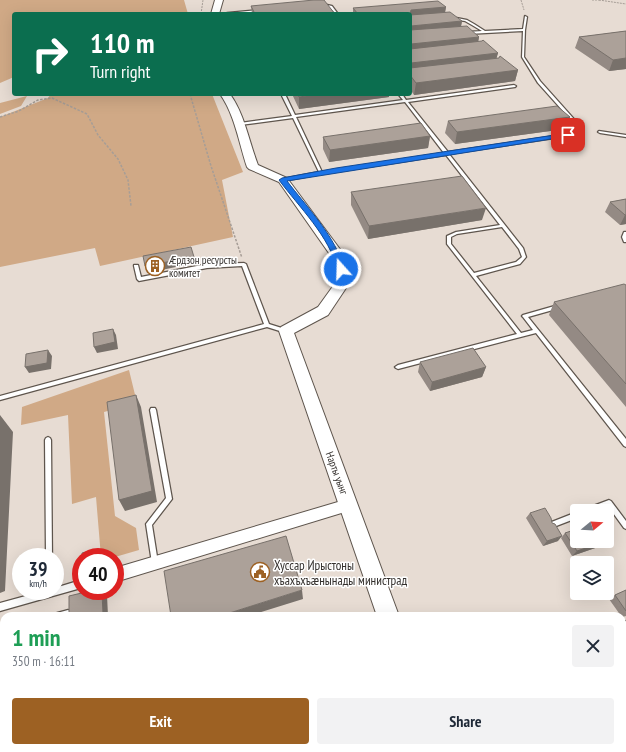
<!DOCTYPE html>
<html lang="en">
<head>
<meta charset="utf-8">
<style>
	:root { --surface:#fff; --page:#f2f2f3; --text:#1f2937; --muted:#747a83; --accent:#9d6123 }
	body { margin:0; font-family:"PT Sans Narrow",sans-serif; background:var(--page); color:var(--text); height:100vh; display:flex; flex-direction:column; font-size:15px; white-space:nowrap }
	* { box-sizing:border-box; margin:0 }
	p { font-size:13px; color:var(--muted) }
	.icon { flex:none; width:22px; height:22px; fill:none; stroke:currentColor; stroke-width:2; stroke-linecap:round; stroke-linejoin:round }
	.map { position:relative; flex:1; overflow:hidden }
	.details { position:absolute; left:0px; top:612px; width:626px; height:140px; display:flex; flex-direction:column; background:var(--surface); border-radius:12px 12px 0 0; box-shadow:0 4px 16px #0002 }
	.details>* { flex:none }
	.guide { position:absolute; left:12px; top:12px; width:400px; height:84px; border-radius:4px; box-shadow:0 4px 16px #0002; background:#0b6e4f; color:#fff; overflow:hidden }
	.needle { width:26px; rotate:72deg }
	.controls { position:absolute; left:570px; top:504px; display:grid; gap:8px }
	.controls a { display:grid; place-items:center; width:44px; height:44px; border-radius:4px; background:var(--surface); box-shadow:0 4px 16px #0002; font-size:20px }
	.speed { position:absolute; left:12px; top:548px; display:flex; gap:8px; font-size:20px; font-weight:700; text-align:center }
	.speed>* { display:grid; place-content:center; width:52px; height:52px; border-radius:50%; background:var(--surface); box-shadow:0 4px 16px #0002; line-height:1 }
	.speed small { font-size:10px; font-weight:400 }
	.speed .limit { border:6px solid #d22; background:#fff; color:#111 }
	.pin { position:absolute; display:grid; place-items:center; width:34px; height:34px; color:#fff; margin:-17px; border-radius:8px; box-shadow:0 2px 6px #0006 }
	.me { position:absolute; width:44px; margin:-22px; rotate:340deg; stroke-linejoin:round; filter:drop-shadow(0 0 3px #0008) }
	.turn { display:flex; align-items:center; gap:14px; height:84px; padding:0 12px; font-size:18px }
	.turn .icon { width:52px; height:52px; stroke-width:2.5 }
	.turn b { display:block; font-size:28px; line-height:34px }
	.round { display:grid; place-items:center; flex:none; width:42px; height:42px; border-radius:4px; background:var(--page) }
	.head { display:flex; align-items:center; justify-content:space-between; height:68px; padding:0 12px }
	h1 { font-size:24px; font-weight:700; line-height:30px; color:#1e9e55 }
	.cta { display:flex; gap:8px; margin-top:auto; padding:8px 12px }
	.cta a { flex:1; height:46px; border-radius:4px; background:var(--accent); color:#fff; font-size:16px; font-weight:700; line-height:46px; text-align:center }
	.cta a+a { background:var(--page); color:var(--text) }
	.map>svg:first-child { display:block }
	.green { fill:#d0a986 }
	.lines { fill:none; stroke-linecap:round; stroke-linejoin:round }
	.lane-casing { stroke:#5e554d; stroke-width:2.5 }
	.street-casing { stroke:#5e554d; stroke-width:2 }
	.secondary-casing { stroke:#5e554d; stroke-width:2 }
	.path-far1 { stroke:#a69d96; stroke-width:1; stroke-dasharray:2 1; stroke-linecap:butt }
	.path { stroke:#a69d96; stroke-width:1.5; stroke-dasharray:2.5 1.5; stroke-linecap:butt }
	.lane { fill:#fff; fill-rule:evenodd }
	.street { fill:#fff; fill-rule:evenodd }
	.secondary { fill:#fff; fill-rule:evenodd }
	.wall { fill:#948a84 }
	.shaded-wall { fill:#78716b }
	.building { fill:#aca199; stroke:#78716b }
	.route { fill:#1a73e8; stroke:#114b97 }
	.labels { text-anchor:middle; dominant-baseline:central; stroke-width:3; stroke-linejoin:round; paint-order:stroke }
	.poi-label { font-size:11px; fill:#34302d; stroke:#fff; text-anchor:start }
	.street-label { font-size:11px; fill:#34302d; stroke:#fff }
	.near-poi-label { font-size:13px; fill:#34302d; stroke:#fff; text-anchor:start }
</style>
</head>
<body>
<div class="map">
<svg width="626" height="752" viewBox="0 0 626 752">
	<rect width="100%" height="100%" fill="#e7dcd3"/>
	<path class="green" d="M0,0H184L188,14H14V77L0,83Z
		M51,94H212L243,172L222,180L233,237L100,266L95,248L0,267V117L48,98Z
		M27,96L21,106L0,114V103Z
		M129,370L137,403L104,412L115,516L136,528L139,550L115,557H101L96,497L72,504L68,415L21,425L22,407Z"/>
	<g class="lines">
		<defs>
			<path id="lane" d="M323,4L332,6L338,14H336L330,8L322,6Z
				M259,10L258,12L226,14L227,13Z
				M525,16L527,17L525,30L524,57L540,81L582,128V130H580L538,83L522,57L523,31L468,34L467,32L482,31L472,25L465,21L451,19L457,18L467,20L474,24L485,31L523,29Z
				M514,85L516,86L515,87L408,102L448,152L568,134L570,135L568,136L449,154L523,248L526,257L520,264L476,276L521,333L533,330L523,317L522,316L523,315L558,305L560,306V308L528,317L626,439V447L624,446L536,333L398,369L396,368L395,367L398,365L517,334L447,244V236L456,232L500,225L446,155L321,174L283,181H282V179L319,172L293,118L240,125L238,124L240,123L292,116L281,94H285L295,115L403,100L398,94H402L406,100ZM405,102L444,153L322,172L296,117ZM502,227L519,249L522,257L516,262L474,273L451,244V237L457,234Z
				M599,131L626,135V137L600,133L598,132Z
				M624,232H626V242H624L622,237Z
				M244,263L246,264L269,324L288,330L289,331L288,332L286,333L267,327L0,400V396L264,324L242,266L207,268L139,281L137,279L134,266V265H138L141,277L207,264Z
				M151,408H155L156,410L172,499L152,525L158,563L157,565L155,566L153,565L152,563L146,524L166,498L150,410Z
				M48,437L50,438L51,440L52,557H46L45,440L46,438Z
				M609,500L611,501L626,521V529L624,528L608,506L595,511H584L585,509Z
				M577,512V518L551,528L549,527L548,525L549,523Z
				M81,580V588L0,611V603L44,591H55V588Z
				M68,610L71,611L72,616H56L57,613Z
				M626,621V629L622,631V623Z
				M4,629V637L0,638V630Z
				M626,728V736L622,737V729Z
				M70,748H78V752H70Z
				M109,748H125L124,751L122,752H106L107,749Z
				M136,748H144V752H136Z
				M340,748H348L349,752H341Z
				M355,748H371L370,751L368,752H352L353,749Z
				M566,748H582L581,751L579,752H563L564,749Z"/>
			<path id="street" d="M348,499L353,501L355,505L353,509L348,511L115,582V568Z"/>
			<path id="secondary" d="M215,0H223L219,14H211Z
				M220,94H230C245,115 249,142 258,165L287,178L345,256L350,282L328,315L294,333L399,616H377L279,331L281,327L318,307L336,282L331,256L279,182L249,169L247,167C239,143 235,115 220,94Z
				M425,748H450L451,752H426Z"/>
		</defs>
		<use href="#lane" class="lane-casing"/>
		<use href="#street" class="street-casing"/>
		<use href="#secondary" class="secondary-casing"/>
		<path class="path-far1" d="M521,0L524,10
			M592,0H601
			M599,0L626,4
			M201,14L203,0"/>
		<path class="path" d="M190,94L211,166L242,258
			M0,117L19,111L38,100L52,98L87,114L98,135L118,159L128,180L131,206"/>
		<use href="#lane" class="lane"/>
		<use href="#street" class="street"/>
		<use href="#secondary" class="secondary"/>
	</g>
	<path class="wall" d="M251,6L335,14H252Z
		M446,7L445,12L462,21L461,26L479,37L478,42L498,53L496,58L518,70L515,81L414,95L410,89V14H353V8Z
		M626,31V69L609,71L575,48L579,37Z
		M292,94H389V97L299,109Z
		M570,117L565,129L455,144L445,133L448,121Z
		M430,136L428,148L329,162L323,149V137Z
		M351,192L482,220L368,239L351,205Z
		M626,199V224L620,225L605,212L610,202Z
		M626,285V407L549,315L554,302Z
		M420,362L486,367L482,377L430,391L418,372Z
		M530,513L552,523L558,541L543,546L526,518Z
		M565,533L598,547L572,556L561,538Z
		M626,590V616L622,617V616H621L609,599L615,595Z"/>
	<path class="shaded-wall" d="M446,7L444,18L410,17L411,10Z
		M462,21L460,32L410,33L411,26Z
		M479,37L477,48L410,55L411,44Z
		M498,53L495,64L410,74L411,63Z
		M626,58V69L609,71L613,60Z
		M518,70L515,81L414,95L416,83Z
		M321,94H389V97L299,109V97Z
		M570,117L565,129L455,144L457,132Z
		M430,136L428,148L329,162L330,150Z
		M486,208L482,220L368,239L369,226Z
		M625,215H626V224L620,225Z
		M194,257L195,263L147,273L145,266Z
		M113,329L116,335L118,349L97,353L94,347Z
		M48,350L52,356L51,369L29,373L25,367Z
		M486,367L482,377L430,391L432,382Z
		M136,395L141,407L157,502L125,511L119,500Z
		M0,415L13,432L5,591L0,593Z
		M562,536L558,541L543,546L547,541Z
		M603,542L598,547L572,556L577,551Z
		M93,550L95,553V557H94Z
		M302,590L303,599L248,616H220Z
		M102,591H104L107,595L108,616H103Z"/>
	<path class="building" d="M314,0H324L335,14H255L251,6Z
		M438,1L446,7L411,10L410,15L450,12L462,21L411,26L410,30L467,26L479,37L411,44L410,49L482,41L483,40L498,53L411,63L410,68L499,58L500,56L518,70L416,83L410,75V14H358L353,8Z
		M626,31V58L613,60L579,37Z
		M298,94H321L299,97Z
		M557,106L570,117L457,132L448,121Z
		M421,123L430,136L330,150L323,137Z
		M462,176L486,208L369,226L351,192Z
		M626,199V215H625L610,202Z
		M191,247L194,257L145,266L143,256Z
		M624,284L626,285V384L554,302Z
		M113,329L115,342L94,347L93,333Z
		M473,348L486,367L432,382L420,362Z
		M48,350L47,363L25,367L26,354Z
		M136,395L152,491L119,500L107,402Z
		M545,508L551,518L552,523L555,524L562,536L547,541L530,513Z
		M577,529V541H602L603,542L577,551L565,533Z
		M286,536L302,590L220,616H171L164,571Z
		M93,550L94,557H82V553Z
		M626,590V611L615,595Z
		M90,591H102L103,616H69V596Z"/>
	<path class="route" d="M568,133L570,134V136L287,181C306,206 337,238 344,269L341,272L337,269C330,237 299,207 279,180L282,178L336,168Z"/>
	<defs>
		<symbol id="building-ring" viewBox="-11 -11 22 22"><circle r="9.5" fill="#fff" stroke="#9d6123" stroke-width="1.5"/><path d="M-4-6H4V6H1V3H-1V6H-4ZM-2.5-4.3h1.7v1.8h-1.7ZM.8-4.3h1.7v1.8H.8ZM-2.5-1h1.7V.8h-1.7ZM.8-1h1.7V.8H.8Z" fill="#9d6123"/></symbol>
		<symbol id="civic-ring" viewBox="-11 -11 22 22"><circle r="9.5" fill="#fff" stroke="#9d6123" stroke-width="1.5"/><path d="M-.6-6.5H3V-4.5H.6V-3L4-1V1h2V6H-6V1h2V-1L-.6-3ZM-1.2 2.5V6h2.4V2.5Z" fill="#9d6123"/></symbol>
	</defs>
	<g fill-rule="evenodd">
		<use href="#building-ring" x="144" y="255" width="22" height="22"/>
		<use href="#civic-ring" x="249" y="561" width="22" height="22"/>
	</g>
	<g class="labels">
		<g class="poi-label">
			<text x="169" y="260">Æрдзон ресурсты<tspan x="169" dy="13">комитет</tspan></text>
		</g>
		<g class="street-label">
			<text transform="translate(337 473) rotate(70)">Нарты уынг</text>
		</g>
		<g class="near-poi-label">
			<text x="274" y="565">Хуссар Ирыстоны<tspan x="274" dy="15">хъахъхъæнынады министрад</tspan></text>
		</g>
	</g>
</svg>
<div class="controls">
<a><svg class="needle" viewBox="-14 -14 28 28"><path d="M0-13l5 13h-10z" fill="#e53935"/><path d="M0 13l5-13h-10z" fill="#747a83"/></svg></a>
<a><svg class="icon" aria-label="layers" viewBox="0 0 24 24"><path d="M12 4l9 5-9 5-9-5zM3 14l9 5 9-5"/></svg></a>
</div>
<div class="speed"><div>39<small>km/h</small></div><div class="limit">40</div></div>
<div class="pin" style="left:568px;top:135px;background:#d93025"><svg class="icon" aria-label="arrive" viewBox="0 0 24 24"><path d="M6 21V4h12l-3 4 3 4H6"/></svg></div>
<svg class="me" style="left:341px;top:269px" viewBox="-20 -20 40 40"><circle r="17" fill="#1a73e8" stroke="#fff" stroke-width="3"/><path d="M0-11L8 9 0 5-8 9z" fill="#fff"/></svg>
<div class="guide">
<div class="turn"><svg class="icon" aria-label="right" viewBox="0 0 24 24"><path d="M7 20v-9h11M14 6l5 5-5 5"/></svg><div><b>110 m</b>Turn right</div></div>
</div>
<section class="details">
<div class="head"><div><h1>1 min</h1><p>350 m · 16:11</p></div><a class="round"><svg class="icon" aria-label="close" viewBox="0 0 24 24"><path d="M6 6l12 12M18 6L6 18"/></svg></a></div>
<div class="cta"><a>Exit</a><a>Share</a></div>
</section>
</div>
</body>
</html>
